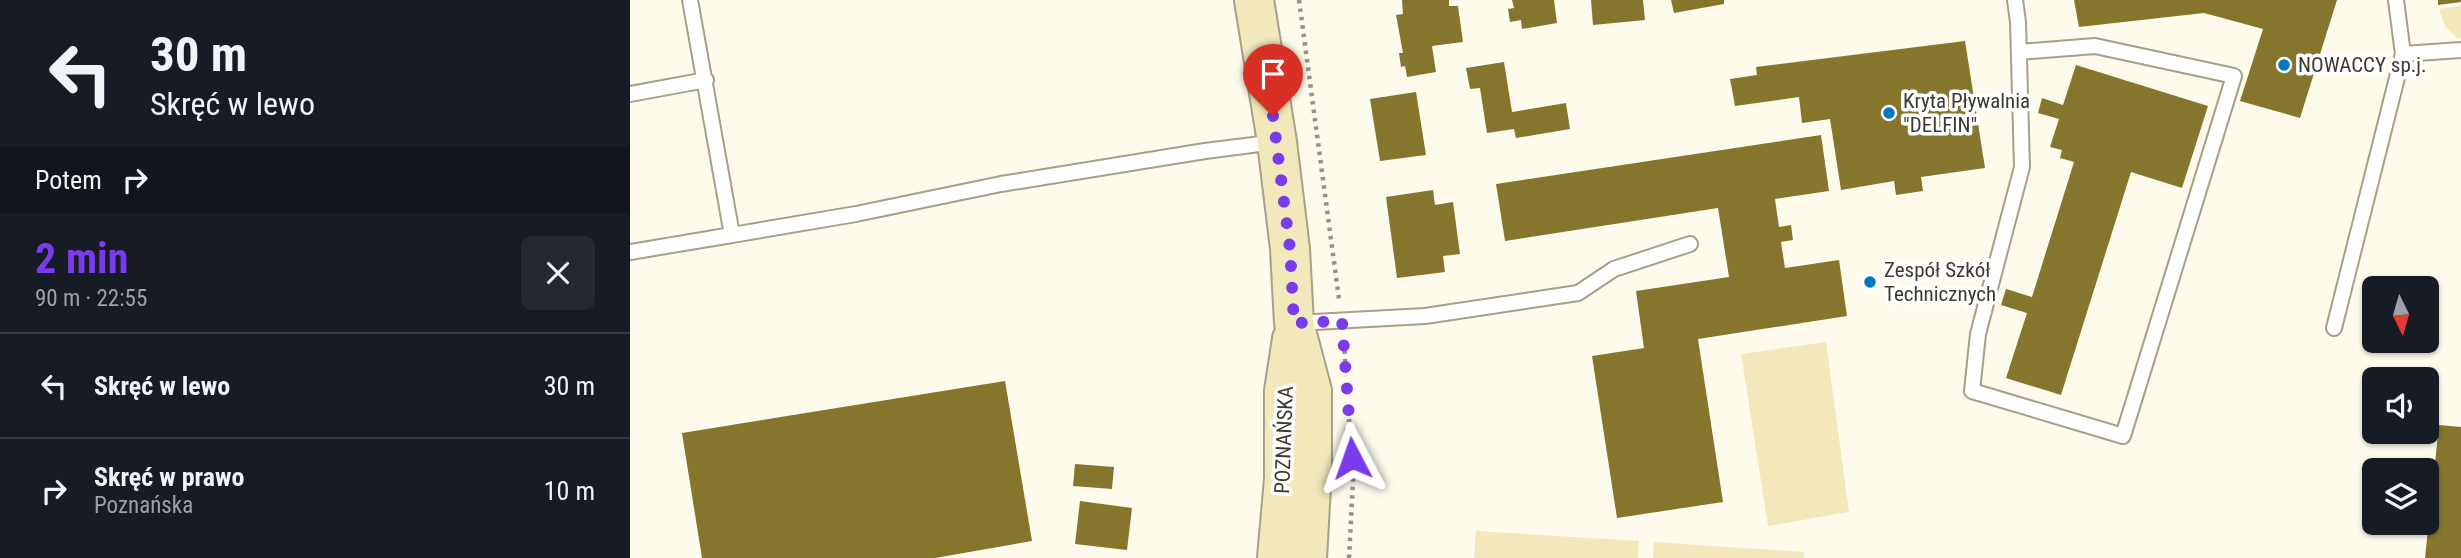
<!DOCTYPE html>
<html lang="pl">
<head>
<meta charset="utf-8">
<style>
	:root { --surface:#171b24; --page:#242831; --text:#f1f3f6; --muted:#9ea1a6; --line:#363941; --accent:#7c3aed }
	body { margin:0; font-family:"Roboto Condensed",sans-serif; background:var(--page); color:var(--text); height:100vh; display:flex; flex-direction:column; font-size:26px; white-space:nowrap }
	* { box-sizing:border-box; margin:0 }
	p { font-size:23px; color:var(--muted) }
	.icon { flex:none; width:38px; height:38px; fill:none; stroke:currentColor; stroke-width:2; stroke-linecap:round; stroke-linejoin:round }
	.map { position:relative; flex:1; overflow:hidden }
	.drawer { display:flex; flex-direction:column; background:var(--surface); width:630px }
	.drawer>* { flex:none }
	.top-card { background:#171b24; color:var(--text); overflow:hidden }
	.needle { width:46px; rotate:175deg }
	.tools { position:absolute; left:1732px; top:276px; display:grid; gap:14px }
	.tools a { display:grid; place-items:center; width:77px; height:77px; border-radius:10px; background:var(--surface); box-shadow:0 2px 5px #0004; font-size:35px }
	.pin { position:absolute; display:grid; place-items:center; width:60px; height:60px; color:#fff; margin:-72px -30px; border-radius:50% 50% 50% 0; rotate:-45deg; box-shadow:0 0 7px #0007 }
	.pin .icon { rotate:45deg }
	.me { position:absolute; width:77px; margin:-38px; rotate:356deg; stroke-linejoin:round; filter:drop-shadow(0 0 5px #0008) }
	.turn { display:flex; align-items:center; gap:24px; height:147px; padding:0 35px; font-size:32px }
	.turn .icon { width:91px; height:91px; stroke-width:2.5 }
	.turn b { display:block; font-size:49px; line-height:60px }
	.then { display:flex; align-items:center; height:66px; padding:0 35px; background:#0003; gap:14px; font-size:26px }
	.round { display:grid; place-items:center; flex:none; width:74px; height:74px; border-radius:10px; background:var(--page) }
	.head { display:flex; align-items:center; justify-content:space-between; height:119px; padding:0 35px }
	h1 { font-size:42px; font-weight:700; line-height:52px; color:var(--accent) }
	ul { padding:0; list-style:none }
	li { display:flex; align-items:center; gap:21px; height:105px; padding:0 35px; border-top:2px solid var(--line) }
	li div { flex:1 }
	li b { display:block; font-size:26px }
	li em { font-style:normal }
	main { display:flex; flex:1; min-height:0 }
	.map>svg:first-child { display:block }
	.green { fill:#f3e8bc }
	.building { fill:#86752d }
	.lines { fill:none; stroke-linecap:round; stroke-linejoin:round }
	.lane-casing { stroke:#a5a089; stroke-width:18 }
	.secondary-casing { stroke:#a5a089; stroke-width:42 }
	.path { stroke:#969287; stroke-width:4.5; stroke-dasharray:3.5 5; stroke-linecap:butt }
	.lane { stroke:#fff; stroke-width:14 }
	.secondary { stroke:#f1e8bc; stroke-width:38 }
	.route { stroke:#7c3aed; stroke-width:12; stroke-dasharray:0 21.6 }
	.poi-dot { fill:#0078c1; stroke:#fff; stroke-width:2.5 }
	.labels { text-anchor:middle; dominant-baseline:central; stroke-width:7; stroke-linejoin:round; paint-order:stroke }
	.poi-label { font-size:21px; fill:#3c3930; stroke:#fff; text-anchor:start }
	.street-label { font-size:21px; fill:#3c3930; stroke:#fff }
</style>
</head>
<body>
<main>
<section class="drawer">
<div class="top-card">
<div class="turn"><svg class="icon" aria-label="left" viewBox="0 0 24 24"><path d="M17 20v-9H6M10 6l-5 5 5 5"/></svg><div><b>30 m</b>Skręć w lewo</div></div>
<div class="then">Potem<svg class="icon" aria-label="right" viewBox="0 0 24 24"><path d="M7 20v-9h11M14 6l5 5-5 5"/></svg></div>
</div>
<div class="head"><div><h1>2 min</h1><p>90 m · 22:55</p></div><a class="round"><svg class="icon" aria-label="close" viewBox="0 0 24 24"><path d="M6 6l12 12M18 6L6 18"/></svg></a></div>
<ul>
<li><svg class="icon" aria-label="left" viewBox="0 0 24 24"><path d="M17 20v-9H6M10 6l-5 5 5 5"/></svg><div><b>Skręć w lewo</b></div><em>30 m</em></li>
<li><svg class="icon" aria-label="right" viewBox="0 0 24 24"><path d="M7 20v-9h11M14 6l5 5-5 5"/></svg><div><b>Skręć w prawo</b><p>Poznańska</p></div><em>10 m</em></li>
</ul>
</section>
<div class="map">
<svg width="1831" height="558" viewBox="0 0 1831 558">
	<rect width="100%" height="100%" fill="#fefaec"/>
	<path class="green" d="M1831,6V38H1827L1815,26L1809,9Z
		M1196,342L1219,512L1138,526L1111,354Z
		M846,531L1009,541L1008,558H844Z
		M1024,542L1174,552V558H1023Z"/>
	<path class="building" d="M772,0H819V6H828L833,42L802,46L806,72L777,77L775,66L771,67L769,53H773L766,15L773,14Z
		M882,0H924L927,23L892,29L891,20L880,22L878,9L884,8Z
		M961,0H1013L1015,20L963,25Z
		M1041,0H1094V4L1044,13Z
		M1444,0H1707L1670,118L1610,101L1633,29L1574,13L1449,27Z
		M1808,0H1831V2L1808,5Z
		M1335,41L1355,168L1291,177L1293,191L1266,195L1264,181L1211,190L1200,119L1172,123L1169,97L1105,106L1100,79L1127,75L1126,67Z
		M874,62L882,112L936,103L940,129L886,138L884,129L857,133L850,88L840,89L836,68Z
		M1446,65L1578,106L1552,188L1501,172L1431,395L1376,378L1397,313L1371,305L1376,289L1402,297L1444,162L1430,158L1432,150L1420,147L1429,119L1408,113L1412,98L1433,105Z
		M786,92L796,155L750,161L740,99Z
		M1191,135L1199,191L1145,199L1149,227L1161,225L1163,240L1151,242L1155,268L1209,260L1217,316L1068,339L1093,502L987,518L962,356L1014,348L1006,291L1099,277L1088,208L875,241L866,184Z
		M803,190L805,205L823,202L830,254L813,256L815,272L767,278L756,197Z
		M375,381L402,541L305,558H72L52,433Z
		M1809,425L1831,427V558H1795Z
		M445,464L484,467L482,489L443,486Z
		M450,501L502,508L497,550L445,544Z"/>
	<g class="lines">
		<defs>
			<path id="lane" d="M60,0L102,235L226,214L371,184L575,151L646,142
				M1385,0L1388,22L1392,167L1348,334L1342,391L1493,436L1604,76L1465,46L1389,52
				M1766,0L1773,54L1831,50
				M0,94L76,80
				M0,252L102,235
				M666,323L795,316L948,293L984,269L1060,244
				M1704,328L1773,54"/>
			<path id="secondary" d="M624,0L647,142L660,249L664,323L682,391V469L677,558
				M647,558L654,479V391L662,339"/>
		</defs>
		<use href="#lane" class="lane-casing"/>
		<use href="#secondary" class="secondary-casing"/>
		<path class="path" d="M669,0L709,299
			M714,342L716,376
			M719,558L723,481L719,419"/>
		<use href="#lane" class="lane"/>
		<use href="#secondary" class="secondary"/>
	</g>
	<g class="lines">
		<path class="route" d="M643,116L660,249L664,323L712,321L722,458"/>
	</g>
	<g class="poi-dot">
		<circle cx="1654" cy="65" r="7"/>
		<circle cx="1259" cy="113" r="7"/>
		<circle cx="1240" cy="282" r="7"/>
	</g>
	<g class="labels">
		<g class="poi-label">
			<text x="1668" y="65">NOWACCY sp.j.</text>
			<text x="1273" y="101">Kryta Pływalnia<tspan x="1273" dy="24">"DELFIN"</tspan></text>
			<text x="1254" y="270">Zespół Szkół<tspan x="1254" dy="24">Technicznych</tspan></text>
		</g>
		<g class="street-label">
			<text transform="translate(654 440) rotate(-88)">POZNAŃSKA</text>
		</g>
	</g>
</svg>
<div class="tools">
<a><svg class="needle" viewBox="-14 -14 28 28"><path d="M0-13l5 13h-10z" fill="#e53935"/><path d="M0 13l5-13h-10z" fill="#9ea1a6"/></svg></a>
<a><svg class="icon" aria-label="sound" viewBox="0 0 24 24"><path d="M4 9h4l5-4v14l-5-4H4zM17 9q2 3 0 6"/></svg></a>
<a><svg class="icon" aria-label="layers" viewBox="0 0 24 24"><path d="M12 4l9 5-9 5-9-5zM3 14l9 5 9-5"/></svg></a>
</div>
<div class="pin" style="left:643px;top:116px;background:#d93025"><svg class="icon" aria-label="arrive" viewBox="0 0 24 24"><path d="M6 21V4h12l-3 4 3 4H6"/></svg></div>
<svg class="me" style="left:722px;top:458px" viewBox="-20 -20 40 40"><path d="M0-17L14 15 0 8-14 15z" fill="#7c3aed" stroke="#fff" stroke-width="4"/></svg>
</div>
</main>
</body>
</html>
